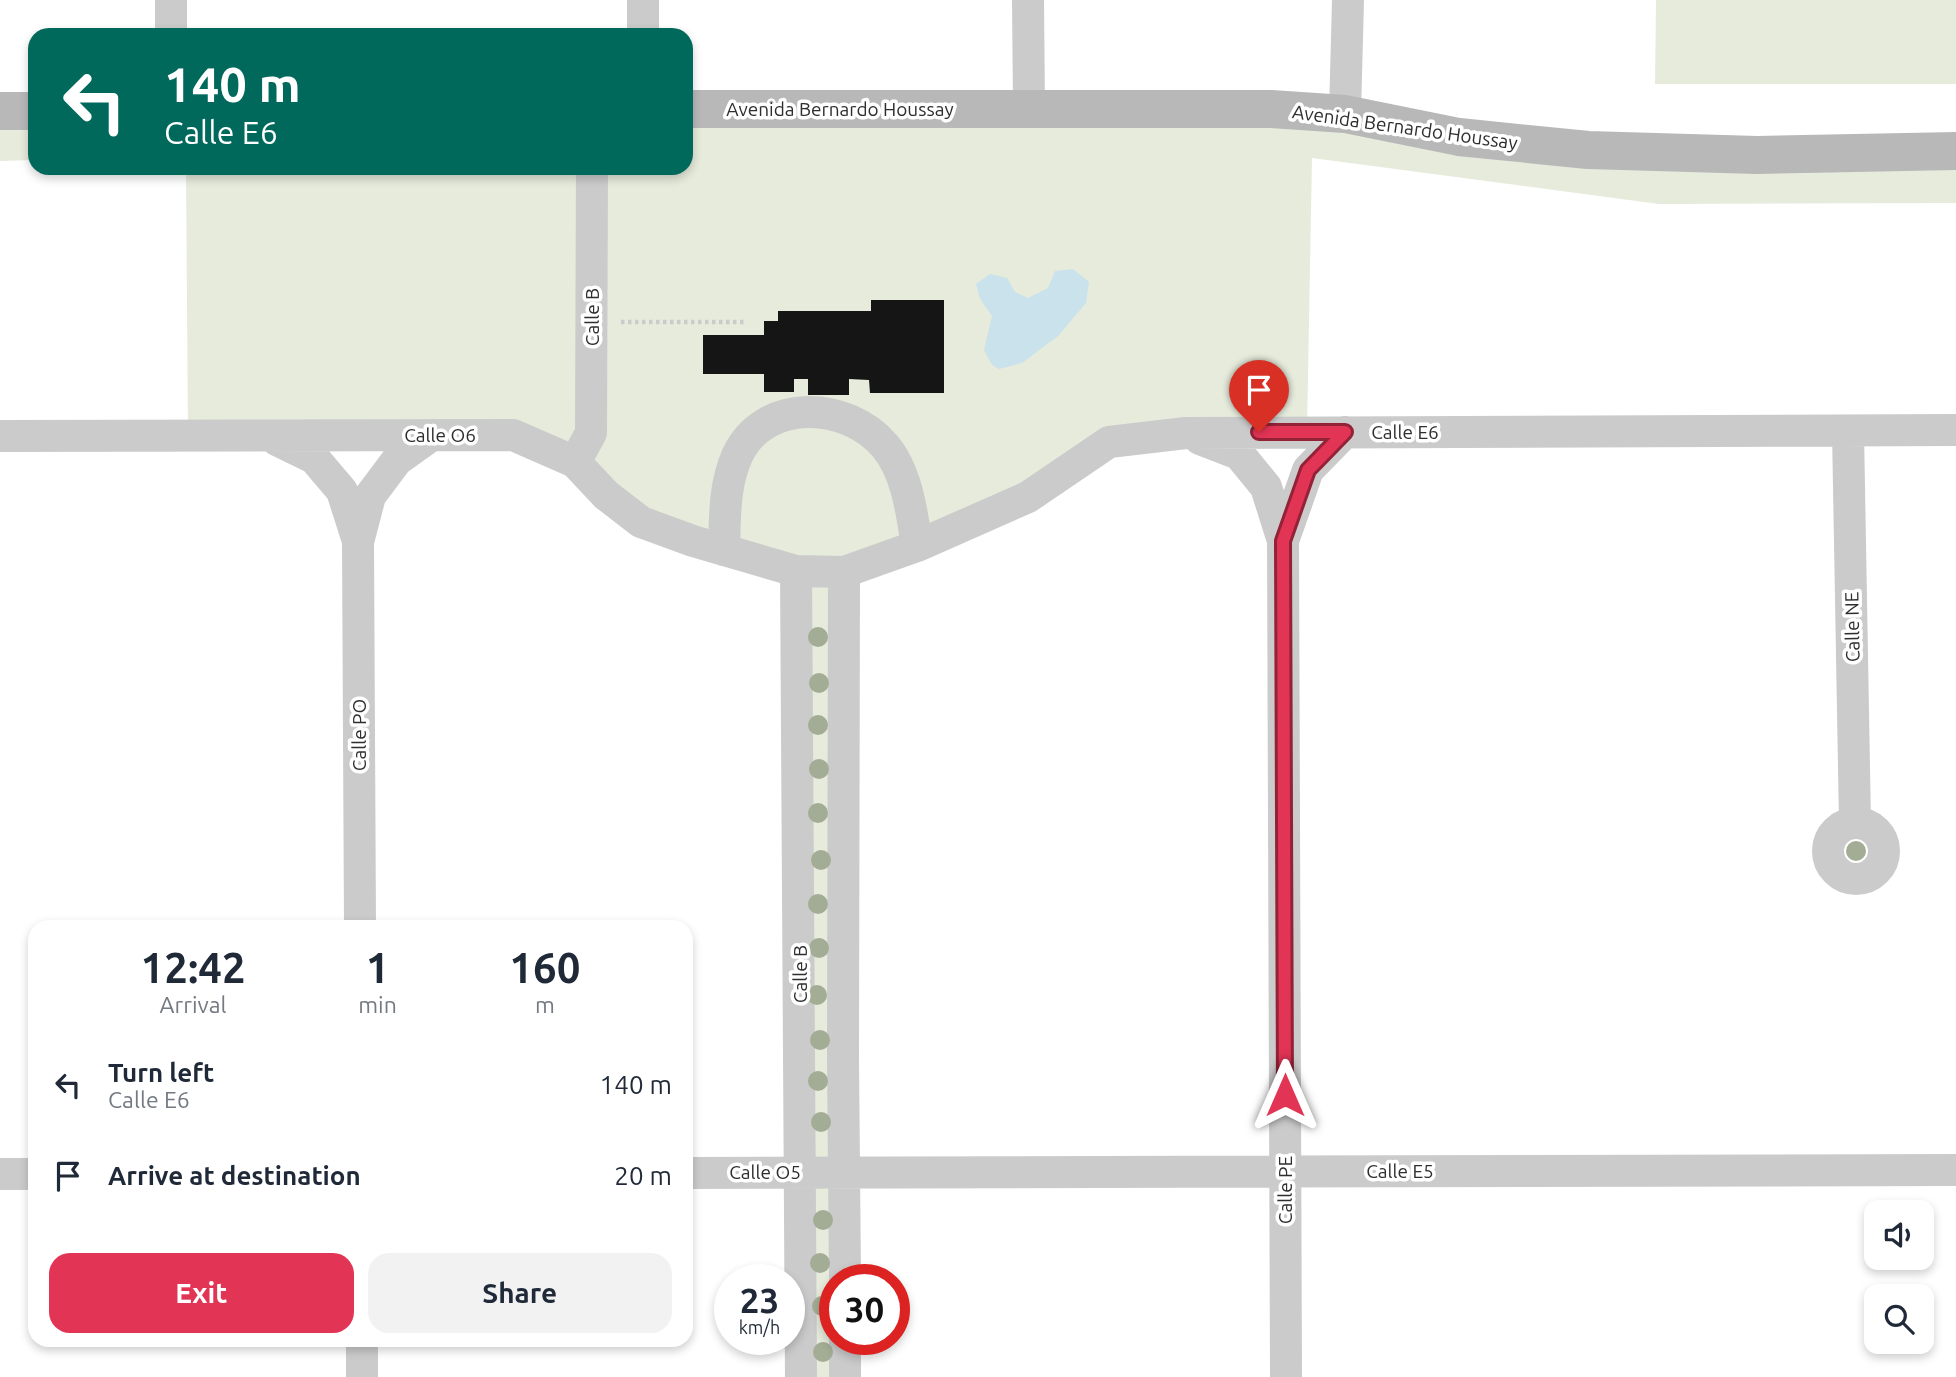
<!DOCTYPE html>
<html lang="en">
<head>
<meta charset="utf-8">
<style>
	:root { --surface:#fff; --page:#f2f2f3; --text:#1f2937; --muted:#747a83; --accent:#e23455 }
	body { margin:0; font-family:Ubuntu,sans-serif; background:var(--page); color:var(--text); height:100vh; display:flex; flex-direction:column; font-size:26px; white-space:nowrap }
	* { box-sizing:border-box; margin:0 }
	p { font-size:23px; color:var(--muted) }
	.icon { flex:none; width:38px; height:38px; fill:none; stroke:currentColor; stroke-width:2; stroke-linecap:round; stroke-linejoin:round }
	.map { position:relative; flex:1; overflow:hidden }
	.sheet { position:absolute; left:28px; top:920px; width:665px; height:427px; display:flex; flex-direction:column; background:var(--surface); border-radius:21px; box-shadow:0 4px 10px #0003 }
	.sheet>* { flex:none }
	.banner { position:absolute; left:28px; top:28px; width:665px; height:147px; border-radius:21px; box-shadow:0 4px 10px #0003; background:#00695c; color:#fff; overflow:hidden }
	.fabs { position:absolute; left:1864px; top:1200px; display:grid; gap:14px }
	.fabs a { display:grid; place-items:center; width:70px; height:70px; border-radius:14px; background:var(--surface); box-shadow:0 4px 10px #0003; font-size:35px }
	.speed { position:absolute; left:714px; top:1264px; display:flex; gap:14px; font-size:35px; font-weight:700; text-align:center }
	.speed>* { display:grid; place-content:center; width:91px; height:91px; border-radius:50%; background:var(--surface); box-shadow:0 4px 10px #0003; line-height:1 }
	.speed small { font-size:18px; font-weight:400 }
	.speed .limit { border:10px solid #d22; background:#fff; color:#111 }
	.pin { position:absolute; display:grid; place-items:center; width:60px; height:60px; color:#fff; margin:-72px -30px; border-radius:50% 50% 50% 0; rotate:-45deg; box-shadow:0 0 7px #0007 }
	.pin .icon { rotate:45deg }
	.me { position:absolute; width:77px; margin:-38px; rotate:0deg; stroke-linejoin:round; filter:drop-shadow(0 0 5px #0008) }
	.turn { display:flex; align-items:center; gap:24px; height:147px; padding:0 21px; font-size:32px }
	.turn .icon { width:91px; height:91px; stroke-width:2.5 }
	.turn b { display:block; font-size:49px; line-height:60px }
	.eta { display:flex; justify-content:space-evenly; align-items:center; height:119px; text-align:center }
	.eta b { font-size:42px; font-weight:700; line-height:49px }
	.primary-button { display:flex; gap:14px; margin-top:auto; padding:14px 21px }
	.primary-button a { flex:1; height:80px; border-radius:21px; background:var(--accent); color:#fff; font-size:28px; font-weight:700; line-height:80px; text-align:center }
	.primary-button a+a { background:var(--page); color:var(--text) }
	ul { padding:0; list-style:none }
	li { display:flex; align-items:center; gap:21px; height:91px; padding:0 21px }
	li div { flex:1 }
	li b { display:block; font-size:26px }
	li em { font-style:normal }
	.map>svg:first-child { display:block }
	.green { fill:#e6ebdc }
	.water { fill:#c9e2eb }
	.building { fill:#151515 }
	.lines { fill:none; stroke-linecap:round; stroke-linejoin:round }
	.path { stroke:#cbcbcb; stroke-width:4.5; stroke-dasharray:3.5 3.5; stroke-linecap:butt }
	.street { stroke:#cbcbcb; stroke-width:32 }
	.secondary { stroke:#b8b8b8; stroke-width:38 }
	.tree { fill:#a3ac94 }
	.route-casing { stroke:#932237; stroke-width:18 }
	.route { stroke:#e23455; stroke-width:12 }
	.labels { text-anchor:middle; dominant-baseline:central; stroke-width:7; stroke-linejoin:round; paint-order:stroke }
	.street-label { font-size:19px; fill:#2e2e2e; stroke:#fff }
</style>
</head>
<body>
<div class="map">
<svg width="1956" height="1377" viewBox="0 0 1956 1377">
	<rect width="100%" height="100%" fill="#fff"/>
	<path class="green" d="M1656,0H1956V84H1655Z
		M1123,108L1459,137L1956,151V203L1659,204L1312,158L1307,432L1109,442L844,572L835,1339L845,1377H801L796,571L693,541L513,435L188,436L186,168H686V109Z
		M0,111H35V160L0,161Z"/>
	<path class="water" d="M1073,269L1089,282L1086,303L1058,336L1022,363L999,369L992,365L984,350L992,316L980,299L976,284L990,274L1007,278L1015,292L1028,298L1048,288L1055,271Z"/>
	<path class="building" d="M871,300H944V393H870L869,380L849,379V395H808V379H794V392H764V374H703V335H764V321H778V311H871Z"/>
	<g class="lines">
		<path class="path" d="M621,322H745"/>
		<path class="street" d="M171,0V35
			M643,0V35
			M1028,0L1029,108
			M1345,114L1348,0
			M1848,431L1855,823
			M0,436L513,435L575,462L606,495L641,522L693,541L796,571L844,572L917,546L1028,497L1109,442L1186,433L1956,430
			M1200,439L1239,454L1266,487L1283,541L1286,1377
			M277,440L314,458L342,491L358,541
			M575,462L591,433L592,168
			M1283,541L1308,470L1345,432
			M724,550C725,518 724,485 737,456C764,397 847,401 885,446C907,472 912,513 917,546
			M796,571L801,1377
			M844,572L843,1058L845,1279
			M1828 851a28 28 0 1 1 56 0a28 28 0 1 1-56 0Z
			M360,928L358,542L370,496L397,460L432,435
			M686,1173L1956,1170
			M0,1174H35
			M362,1340V1377
			M845,1377V1339"/>
		<path class="secondary" d="M686,109H1271L1345,114L1459,137L1588,150L1757,155L1956,151
			M0,111H35"/>
	</g>
	<g class="tree">
		<circle cx="818" cy="637" r="10"/>
		<circle cx="819" cy="683" r="10"/>
		<circle cx="818" cy="725" r="10"/>
		<circle cx="819" cy="769" r="10"/>
		<circle cx="818" cy="813" r="10"/>
		<circle cx="1856" cy="851" r="10"/>
		<circle cx="821" cy="860" r="10"/>
		<circle cx="818" cy="904" r="10"/>
		<circle cx="819" cy="948" r="10"/>
		<circle cx="817" cy="995" r="10"/>
		<circle cx="820" cy="1040" r="10"/>
		<circle cx="818" cy="1081" r="10"/>
		<circle cx="821" cy="1122" r="10"/>
		<circle cx="823" cy="1220" r="10"/>
		<circle cx="820" cy="1263" r="10"/>
		<circle cx="822" cy="1306" r="10"/>
		<circle cx="823" cy="1352" r="10"/>
	</g>
	<g class="lines">
		<defs>
			<path id="route" d="M1259,432H1345L1308,470L1283,541L1285,1095"/>
		</defs>
		<use href="#route" class="route-casing"/>
		<use href="#route" class="route"/>
	</g>
	<g class="labels">
		<g class="street-label">
			<text x="840" y="109">Avenida Bernardo Houssay</text>
			<text transform="translate(1405 127) rotate(8)">Avenida Bernardo Houssay</text>
			<text transform="translate(592 317) rotate(-90)">Calle B</text>
			<text x="1405" y="432">Calle E6</text>
			<text x="440" y="435">Calle O6</text>
			<text transform="translate(1852 627) rotate(-91)">Calle NE</text>
			<text transform="translate(359 735) rotate(-90)">Calle PO</text>
			<text transform="translate(800 974) rotate(-90)">Calle B</text>
			<text x="1400" y="1171">Calle E5</text>
			<text x="765" y="1172">Calle O5</text>
			<text transform="translate(1285 1190) rotate(-90)">Calle PE</text>
		</g>
	</g>
</svg>
<div class="fabs">
<a><svg class="icon" aria-label="sound" viewBox="0 0 24 24"><path d="M4 9h4l5-4v14l-5-4H4zM17 9q2 3 0 6"/></svg></a>
<a><svg class="icon" aria-label="search" viewBox="0 0 24 24"><circle cx="10" cy="10" r="6"/><path d="M15 15l6 6"/></svg></a>
</div>
<div class="speed"><div>23<small>km/h</small></div><div class="limit">30</div></div>
<div class="pin" style="left:1259px;top:432px;background:#d93025"><svg class="icon" aria-label="arrive" viewBox="0 0 24 24"><path d="M6 21V4h12l-3 4 3 4H6"/></svg></div>
<svg class="me" style="left:1285px;top:1095px" viewBox="-20 -20 40 40"><path d="M0-17L14 15 0 8-14 15z" fill="#e23455" stroke="#fff" stroke-width="4"/></svg>
<div class="banner">
<div class="turn"><svg class="icon" aria-label="left" viewBox="0 0 24 24"><path d="M17 20v-9H6M10 6l-5 5 5 5"/></svg><div><b>140 m</b>Calle E6</div></div>
</div>
<section class="sheet">
<div class="eta">
<div><b>12:42</b><p>Arrival</p></div>
<div><b>1</b><p>min</p></div>
<div><b>160</b><p>m</p></div>
</div>
<ul>
<li><svg class="icon" aria-label="left" viewBox="0 0 24 24"><path d="M17 20v-9H6M10 6l-5 5 5 5"/></svg><div><b>Turn left</b><p>Calle E6</p></div><em>140 m</em></li>
<li><svg class="icon" aria-label="arrive" viewBox="0 0 24 24"><path d="M6 21V4h12l-3 4 3 4H6"/></svg><div><b>Arrive at destination</b></div><em>20 m</em></li>
</ul>
<div class="primary-button"><a>Exit</a><a>Share</a></div>
</section>
</div>
</body>
</html>
